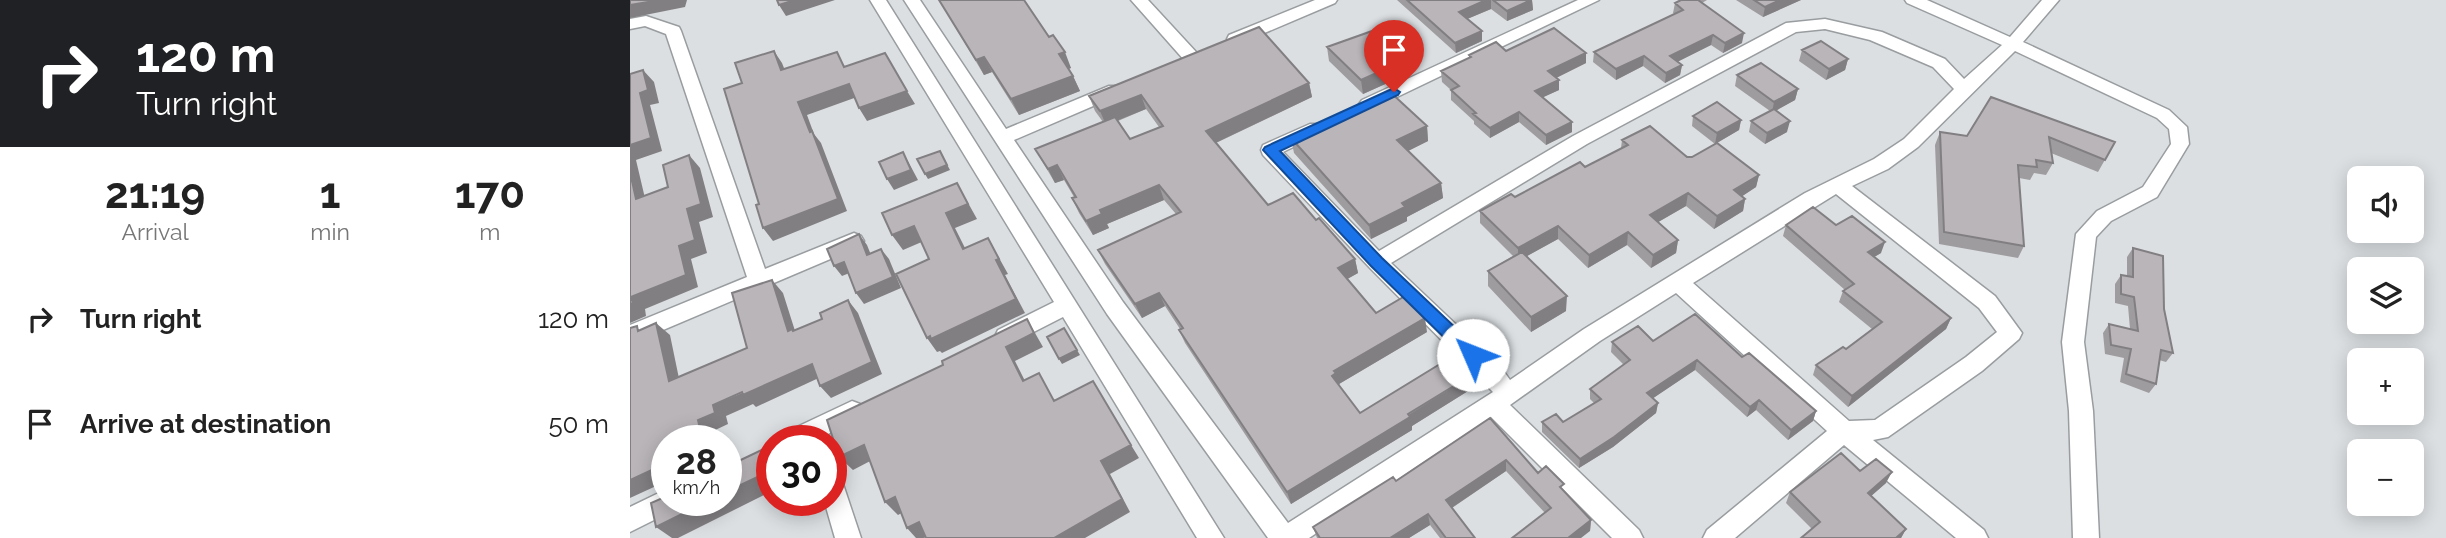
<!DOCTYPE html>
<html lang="en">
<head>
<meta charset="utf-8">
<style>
	:root { --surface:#fff; --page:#f6f6f6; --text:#222; --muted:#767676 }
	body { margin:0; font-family:Raleway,sans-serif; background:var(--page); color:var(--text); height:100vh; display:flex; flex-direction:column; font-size:26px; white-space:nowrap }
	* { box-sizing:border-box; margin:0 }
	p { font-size:23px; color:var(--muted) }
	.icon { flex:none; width:38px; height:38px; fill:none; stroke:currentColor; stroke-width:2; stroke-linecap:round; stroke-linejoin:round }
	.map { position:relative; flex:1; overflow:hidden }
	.details { display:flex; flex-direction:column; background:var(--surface); width:630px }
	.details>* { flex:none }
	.hud { background:#202124; color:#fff; overflow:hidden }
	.controls { position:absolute; left:1717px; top:166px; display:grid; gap:14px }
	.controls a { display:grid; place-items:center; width:77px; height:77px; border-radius:10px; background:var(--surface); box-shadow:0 4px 18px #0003; font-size:35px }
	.speed { position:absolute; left:21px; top:425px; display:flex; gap:14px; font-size:35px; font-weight:700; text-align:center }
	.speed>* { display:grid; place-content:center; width:91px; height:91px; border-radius:50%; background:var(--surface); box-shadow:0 4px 18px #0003; line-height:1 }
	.speed small { font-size:18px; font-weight:400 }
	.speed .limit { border:10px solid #d22; background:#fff; color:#111 }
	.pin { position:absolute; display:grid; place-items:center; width:60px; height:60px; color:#fff; margin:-72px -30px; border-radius:50% 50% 50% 0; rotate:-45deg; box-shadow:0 0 7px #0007 }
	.pin .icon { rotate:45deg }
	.me { position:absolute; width:77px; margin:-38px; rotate:314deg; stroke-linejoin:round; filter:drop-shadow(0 0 5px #0008) }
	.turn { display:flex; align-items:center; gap:24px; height:147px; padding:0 21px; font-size:32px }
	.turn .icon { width:91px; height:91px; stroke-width:2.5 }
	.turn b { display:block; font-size:49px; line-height:60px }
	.eta { display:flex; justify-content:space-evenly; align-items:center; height:119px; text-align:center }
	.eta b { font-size:42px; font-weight:700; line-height:49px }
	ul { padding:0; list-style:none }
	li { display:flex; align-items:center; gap:21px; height:105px; padding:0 21px }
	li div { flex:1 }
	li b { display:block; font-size:26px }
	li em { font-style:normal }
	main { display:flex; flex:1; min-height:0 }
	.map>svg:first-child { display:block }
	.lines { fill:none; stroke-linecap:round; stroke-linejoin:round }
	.minor-casing { stroke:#999da0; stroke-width:3 }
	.minor { fill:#fff; fill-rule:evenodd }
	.wall { fill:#9f9c9f; fill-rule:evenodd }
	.shaded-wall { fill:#827f82 }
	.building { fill:#b9b5b9; stroke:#827f82; stroke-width:2 }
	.route { fill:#1a73e8; stroke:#114b97; stroke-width:2 }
</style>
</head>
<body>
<main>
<section class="details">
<div class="hud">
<div class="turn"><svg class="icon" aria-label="right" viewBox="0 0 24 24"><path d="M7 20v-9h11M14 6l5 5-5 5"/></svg><div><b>120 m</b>Turn right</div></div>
</div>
<div class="eta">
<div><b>21:19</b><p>Arrival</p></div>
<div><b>1</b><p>min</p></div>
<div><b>170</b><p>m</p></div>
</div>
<ul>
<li><svg class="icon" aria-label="right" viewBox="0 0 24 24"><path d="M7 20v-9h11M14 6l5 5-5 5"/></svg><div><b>Turn right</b></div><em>120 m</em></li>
<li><svg class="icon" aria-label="arrive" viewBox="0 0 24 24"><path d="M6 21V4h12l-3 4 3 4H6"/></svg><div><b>Arrive at destination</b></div><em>50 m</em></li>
</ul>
</section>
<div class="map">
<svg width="1816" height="538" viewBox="0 0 1816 538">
	<rect width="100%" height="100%" fill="#dbdfe2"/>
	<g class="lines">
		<defs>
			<path id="minor" d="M240,0H256L594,538H567L433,317L384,342L376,345L368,342L365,336L368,330L424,302Z
				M274,0H290L376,129L479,86H491L494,90L491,94L384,140L493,302L658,523L863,392L740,268L633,155L631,150L633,145L680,124H694L696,128L694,132L653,152L749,251L943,136L1156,23L1195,19L1252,32L1315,59L1334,79L1372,45L1277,3L1275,0H1297L1380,37L1412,0H1429L1393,42L1539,110L1557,127L1559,144L1527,197L1481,221L1466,237L1454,342L1463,411L1469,538H1443L1439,411L1432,342L1446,234L1467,211L1513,187L1541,144L1539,129L1527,118L1385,51L1288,147L1258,169L1222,186L1365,296L1392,333L1389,339L1352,371L1258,437L1243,440L1354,530L1358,538H1326L1214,445L1105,538H1073L1077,530L1197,431L1046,293L970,341L880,405L1009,530L1013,538H982L861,417L679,538H638L477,314ZM1195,29L1240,40L1303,67L1324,89L1274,139L1244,159L1175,193L954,329L880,380L870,366L761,263L957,144L1166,32ZM1206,194L1349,308L1367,332L1336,357L1245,420L1219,421L1063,283Z
				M501,0H518L567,53L570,57L567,61H555Z
				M685,0H707L705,3L611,43H599L597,39L599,35Z
				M948,0H969L744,108H732L729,104L732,100Z
				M16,16L49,27L51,31L135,269L224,233L231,236L234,241L231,246L0,344V325L117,277L36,34L15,26L0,29V19Z
				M222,401L230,404L234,411L230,418L184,441H149L152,434Z
				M201,473L210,476L213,484L231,538H205L194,500H201Z
				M37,489V500H51L48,508L0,532V507Z"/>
		</defs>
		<use href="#minor" class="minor-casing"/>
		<use href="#minor" class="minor"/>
	</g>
	<path class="wall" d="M309,0H394L441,68L438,69L443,76L450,91L389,115L362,72L354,75Z
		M767,0H902L903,10L877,21L861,9L837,19L852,31V41L826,53Z
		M1051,0H1077L1072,3L1112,43L1093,53L1081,45L1047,62L1052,65L1050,75L1035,83L1013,66L986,80L963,62L964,52L1045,14L1043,13L1045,3Z
		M1106,0H1171L1133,17Z
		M697,47L782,58L760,68L762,81L733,94L699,61Z
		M1172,50L1218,59L1215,70L1196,80L1169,61Z
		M876,51L956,63L926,78L929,80V90L913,97L942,122V132L916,145L889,122L860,138L844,124V121L821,100V90L812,82L811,71L839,58V55Z
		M1107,75L1168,89L1165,100L1146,110L1157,132L1135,144L1119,132L1121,121L1140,111L1105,86Z
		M679,83L682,97L586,143L638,205L686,220L725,259L728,273L717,279L746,313L797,332L709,384L710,387L730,413L846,386L782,426V430L661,504L555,343L549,330L550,329L535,306L512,318L475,264L468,250L546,214L534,200L477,224L479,228L463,235L449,213L442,198L444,197L434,180L425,183L405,149L473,122L465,111L459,96ZM516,109L529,127L500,139L488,121Z
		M1361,97L1485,142L1468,172L1421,153L1423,163L1416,175L1404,173L1400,180L1389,178L1394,246L1388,258L1309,244L1305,145L1310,132L1337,136Z
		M1063,116L1111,120L1109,130L1087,143L1129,175L1126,187L1112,196L1115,199L1113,211L1084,229L1056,206L1028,222L1048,240L1046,253L1021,268L997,245L958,268L928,239L897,256L936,311L901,332L858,286V271L883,256L850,223V211L885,197L955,167L991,148L992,140L1062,157L1085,144L1062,126Z
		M797,126L798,141L778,151L811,183L813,198L777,217V221L741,239L664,153L661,138Z
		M1156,225H1206L1251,253L1244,257L1321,318L1316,329L1218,407L1183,375L1186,365L1216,349L1242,329L1209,302L1213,291L1215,290L1153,236Z
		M1503,248L1534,309L1543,353L1536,362L1529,360L1526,384L1519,393L1490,382L1494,358L1475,354L1473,333L1479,324L1500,329L1498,306L1485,303V284L1491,275L1497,276V257Z
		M1023,341L1112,357L1186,411L1183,421L1158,440L1126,410L1117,417L1065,370L1023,398L1028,403L1026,413L983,447L949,468L912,432V422H933L964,403L960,399V389L994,365L981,352L982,342Z
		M860,418L908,473L934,491L961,520L960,531L915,513L876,471L822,508L845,538H810L800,525L779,538H687L683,527L766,481Z
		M1230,471L1256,483L1241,496L1276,529L1271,538H1171L1182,529L1156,503L1160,492Z"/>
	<path class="shaded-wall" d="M30,0H57L55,7L0,18V5Z
		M165,0H205L156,16L149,5Z
		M856,0H861V9L830,22L829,12Z
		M901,0H902L903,10L877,21V11Z
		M1150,0H1171L1133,17L1135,7Z
		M852,31V41L826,53L825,43Z
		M1114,33L1112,43L1093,53L1095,43Z
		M1083,35L1081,45L1039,66L1040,56Z
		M780,44L782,58L760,68L762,81L733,94L731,80L750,58Z
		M144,51L152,63L160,83L151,70Z
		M435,52L441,68L435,70L429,54Z
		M956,53V63L918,82V71Z
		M1014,56L1013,66L986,80V69Z
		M354,57L362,72L354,75L346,60Z
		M1218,59L1215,70L1196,80L1199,69Z
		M1052,65L1050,75L1035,83L1036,73Z
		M13,70L24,82L29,103L20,105L32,151L6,160L18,211L6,199L0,172V145Z
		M443,76L450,91L389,115L381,99Z
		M929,80V90L905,101V91Z
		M679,83L682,97L581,145L576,131Z
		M219,84L227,97L177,115L184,134L191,143L217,211L143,241L133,228L180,132L168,102Z
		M1168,89L1165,100L1142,113L1144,102Z
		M277,91L285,104L237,121L229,108Z
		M511,95L516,109L476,125L470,111Z
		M889,112V122L860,138V128Z
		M1111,120L1109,130L1085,144L1087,133Z
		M1160,121L1157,132L1135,144L1137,133Z
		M942,122V132L916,145V135Z
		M797,126L798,141L770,155L767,140Z
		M310,151L320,170L298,179L295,174Z
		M273,152L288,180L264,190L257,179Z
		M59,155L70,168L83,217L69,222L77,253L61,259L68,287L15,309L16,316L0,323V304L1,297L57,209Z
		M427,165L434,180L425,183L418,169Z
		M1129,175L1126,187L1102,203L1104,190Z
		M327,183L347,219L325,228L343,264L333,249L316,213Z
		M811,183L813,198L777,217V221L741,239L739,225L772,203Z
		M529,185L534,200L477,224L479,228L463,235L456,221L470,210Z
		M1058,193L1056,206L1018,228L1020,215Z
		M1115,199L1113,211L1084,229L1087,216Z
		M284,226L294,241L273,250L262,235Z
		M928,226V239L888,261V248Z
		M998,232L997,245L958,268L959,255Z
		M229,234L237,245L245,265L237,255Z
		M358,238L378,274L375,275L395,313L312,353L310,351L307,352L297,338L366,260Z
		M1048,240L1046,253L1021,268L1023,255Z
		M1255,242L1251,253L1234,263L1238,252Z
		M251,249L259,259L271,288L234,304L226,293Z
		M725,259L728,273L712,282L708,268Z
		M214,262L222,272L212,276L204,266Z
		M142,280L153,293L166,334L158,331Z
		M529,293L535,306L512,318L505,304Z
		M937,296L936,311L901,332V317Z
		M218,300L228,313L252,374L201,398L190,386Z
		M795,318L797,332L709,384L710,387L702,376L704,371Z
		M1321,318L1316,329L1218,407L1222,396Z
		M397,319L413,347L385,361L402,395L393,381L376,347Z
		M26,323L40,335L52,393L39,381Z
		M447,350L450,355L432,364L429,359Z
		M1067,360L1065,370L1016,403L1017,393Z
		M182,364L193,376L126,407L123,404L96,416L98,424L81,432L84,441H73L68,420L83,405Z
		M845,373L846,386L782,426V430L661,504L657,492Z
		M1129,400L1126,410L1117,417L1120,407Z
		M1028,403L1026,413L983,447L949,468L950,459Z
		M1186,411L1183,421L1158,440L1161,430Z
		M234,445L246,458L223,470L209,457Z
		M501,445L509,458L480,474L500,512L455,538H424L471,461Z
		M876,460V471L817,511L816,500Z
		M37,463V481L0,498V480Z
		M142,470V491L48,538H42L26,527L80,500H96V492Z
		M1262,472L1256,483L1232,504L1238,493Z
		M265,497L277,510L268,515L255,502Z
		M798,514L800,525L779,538H760Z
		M961,520L960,531L951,538H938Z
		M289,522L301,534L294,538H286L277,528Z
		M1276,529L1271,538H1266Z"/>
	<path class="building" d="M0,0H30L0,5Z
		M147,0H165L149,5Z
		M309,0H394L419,37L423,35L435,52L429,54L443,76L381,99L354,57L346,60Z
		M777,0H856L829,12L852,31L825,43Z
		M863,0H901L877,11Z
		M1051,0H1068L1114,33L1095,43L1083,35L1040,56L1052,65L1036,73L1014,56L986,69L964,52L1053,10L1045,3Z
		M1124,0H1150L1135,7Z
		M759,25L780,44L750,58L760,67L731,80L697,47Z
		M629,27L679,83L576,131L638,205L663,193L686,220L689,218L725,259L708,268L746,313L775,296L795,318L704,371L706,373L702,376L730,413L828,353L845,373L778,414L780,417L657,492L549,330L553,328L529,293L505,304L468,250L551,212L529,185L470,210L472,214L456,221L442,198L446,197L427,165L418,169L405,149L485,117L500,139L533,126L511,95L470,111L459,96Z
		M924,28L956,53L918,71L929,80L905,91L942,122L916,135L889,112L860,128L843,114L846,113L821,90L829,86L811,71L841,57L839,55L866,42L876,51Z
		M1191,41L1218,59L1199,69L1172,50Z
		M144,51L151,70L207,52L214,67L255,53L277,91L229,108L219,84L168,102L180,132L182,131L208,199L133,228L126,205L129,204L94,89L112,83L105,63Z
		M1131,63L1168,89L1144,102L1107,75Z
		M13,70L18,90L10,93L21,138L0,145V74Z
		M759,91L797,126L767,140L811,183L772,203L775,207L739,225L661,138Z
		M1361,97L1485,142L1475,160L1419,137L1423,163L1406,160L1407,167L1388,165L1394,246L1314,232L1310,132L1337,136Z
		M1087,102L1111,120L1087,133L1063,116Z
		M1144,109L1160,121L1137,133L1121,121Z
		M1020,126L1057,157H1062L1087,143L1129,175L1104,190L1115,199L1087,216L1058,193L1020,215L1048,240L1023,255L998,232L959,255L928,226L888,248L850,211L881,194L885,197L950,162L955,167L998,145L992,140Z
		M310,151L317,165L295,174L287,159Z
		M273,152L281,170L257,179L249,162Z
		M59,155L71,204L57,209L65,240L49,246L56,275L1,297L3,303L0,304V172L6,199L38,187L33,165Z
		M327,183L338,204L316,213L333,249L358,238L369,259L366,260L386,299L301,339L300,336L297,338L266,274L299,259L284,226L262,235L252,213Z
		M1183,207L1206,225L1222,216L1255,242L1238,252L1321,318L1222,396L1186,365L1213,347L1216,349L1252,322L1213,291L1224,284L1156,225Z
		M229,234L237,255L251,249L263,277L226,293L214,262L204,266L197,249Z
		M1503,248L1533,256L1534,309L1543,353L1531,350L1526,384L1496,374L1501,349L1481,345L1479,324L1508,331L1504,297L1491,294V275L1503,277Z
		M892,252L937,296L901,317L858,271Z
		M142,280L158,331L162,329L163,331L192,319L190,313L218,300L242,362L190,386L182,364L113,395L112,392L83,405L85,413L68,420L73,441H37V463L0,480V328L7,326L8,331L26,323L39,381L117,348L102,293Z
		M1065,314L1112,357L1119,353L1186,411L1161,430L1129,400L1120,407L1067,360L1017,393L1028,403L984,437L950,459L912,422L926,414L933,422L971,399L960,389L1000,360L982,342L1008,326L1023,341Z
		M397,319L404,333L376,347L393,381L409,373L424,401L463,381L501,445L471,461L492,499L424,538H296L289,522L277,528L265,497L255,502L234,445L209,457L197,420L313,365L312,361Z
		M434,328L447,350L429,359L417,337Z
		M860,418L908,473L916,466L934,484L930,487L961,520L938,538H882L921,508L876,460L816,500L845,538H816L798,514L760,538H690L683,527L763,477L766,481Z
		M142,445V470L96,492V467Z
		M1211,453L1230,471L1246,459L1262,472L1238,493L1276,529L1266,538H1171L1190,522L1160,492Z
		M37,496V500H80L26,527L21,503Z"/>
	<path class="route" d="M764,88L770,92L768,95L650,151L752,258L849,350L851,355L849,360H837L741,266L633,150L635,147Z"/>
</svg>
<div class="controls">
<a><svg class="icon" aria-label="sound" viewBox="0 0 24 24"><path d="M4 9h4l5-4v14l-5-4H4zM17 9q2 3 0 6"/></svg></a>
<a><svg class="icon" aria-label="layers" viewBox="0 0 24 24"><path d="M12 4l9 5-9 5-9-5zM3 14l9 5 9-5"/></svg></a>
<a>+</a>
<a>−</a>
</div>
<div class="speed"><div>28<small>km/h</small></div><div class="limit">30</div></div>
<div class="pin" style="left:764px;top:92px;background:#d93025"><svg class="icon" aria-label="arrive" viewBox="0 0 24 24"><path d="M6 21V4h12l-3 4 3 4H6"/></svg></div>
<svg class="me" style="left:843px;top:355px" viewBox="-20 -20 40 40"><circle r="19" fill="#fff"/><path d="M0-13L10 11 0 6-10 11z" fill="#1a73e8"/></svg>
</div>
</main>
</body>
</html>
